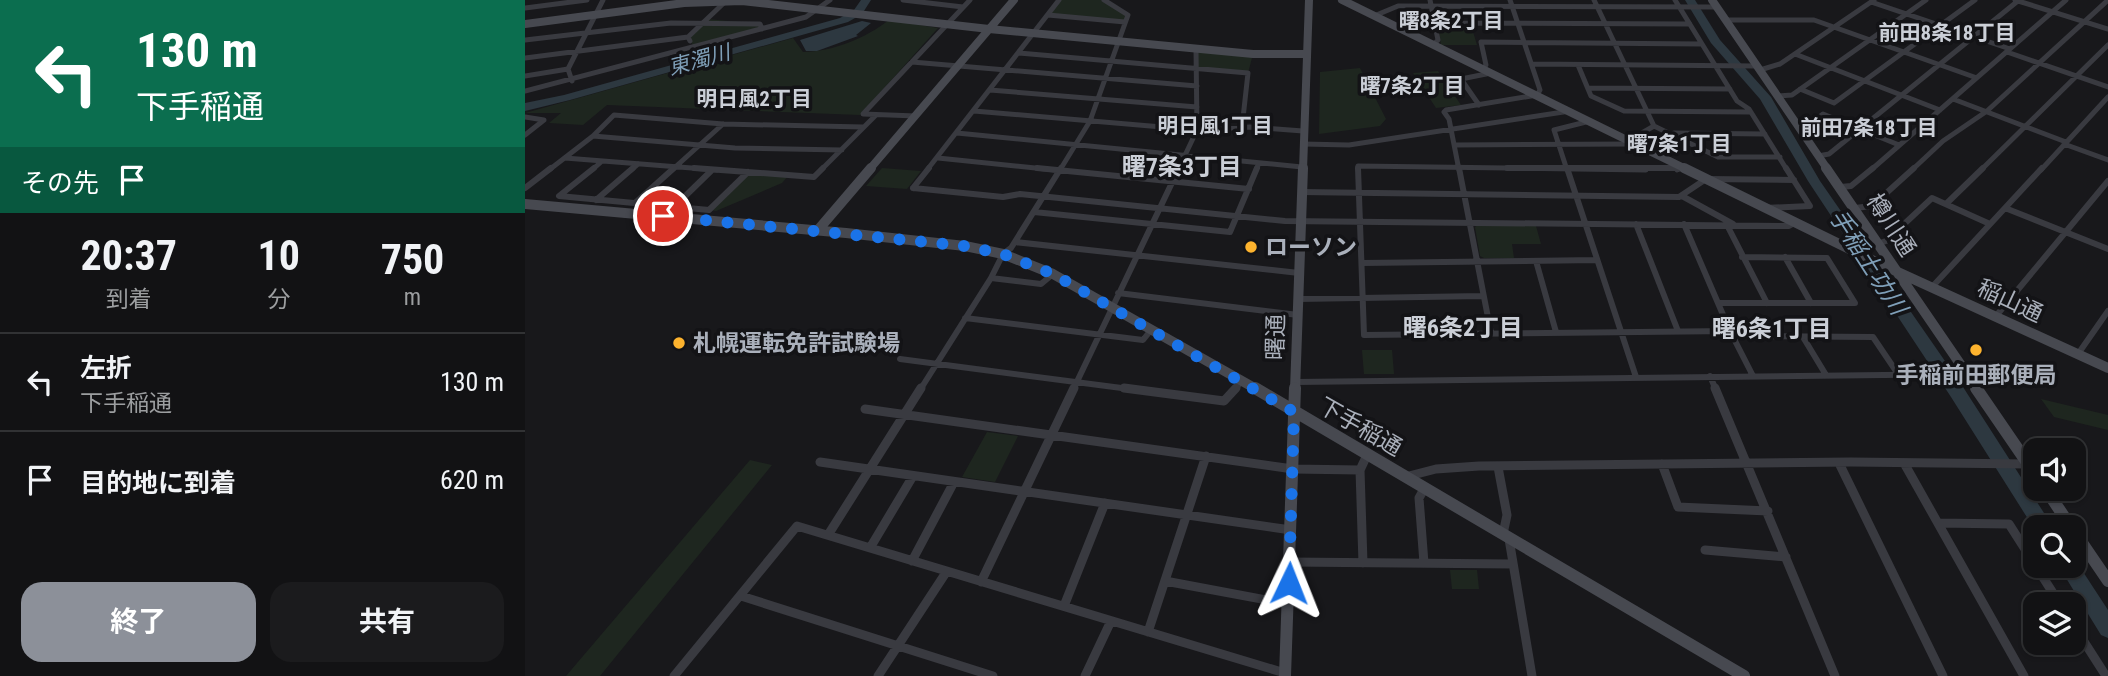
<!DOCTYPE html>
<html lang="ja">
<head>
<meta charset="utf-8">
<style>
	:root { --surface:#121214; --page:#1b1b1d; --text:#f1f3f6; --muted:#9c9ea0; --line:#313234; --accent:#8c9099 }
	body { margin:0; font-family:"Roboto Condensed","Noto Sans JP",sans-serif; background:var(--page); color:var(--text); height:100vh; display:flex; flex-direction:column; font-size:26px; white-space:nowrap }
	* { box-sizing:border-box; margin:0 }
	p { font-size:23px; color:var(--muted) }
	.icon { flex:none; width:38px; height:38px; fill:none; stroke:currentColor; stroke-width:2; stroke-linecap:round; stroke-linejoin:round }
	.map { position:relative; flex:1; overflow:hidden }
	.drawer { display:flex; flex-direction:column; background:var(--surface); width:525px }
	.drawer>* { flex:none }
	.hud { background:#0b6e4f; color:#fff; overflow:hidden }
	.fabs { position:absolute; left:1498px; top:438px; display:grid; gap:14px }
	.fabs a { display:grid; place-items:center; width:63px; height:63px; border-radius:14px; background:var(--surface); box-shadow:0 2px 5px #0004,0 0 0 2px var(--line); font-size:35px }
	.pin { position:absolute; display:grid; place-items:center; width:60px; height:60px; color:#fff; margin:-30px; border:4px solid #fff; border-radius:50%; box-shadow:0 2px 7px #0007 }
	.me { position:absolute; width:77px; margin:-38px; rotate:2deg; stroke-linejoin:round; filter:drop-shadow(0 0 5px #0008) }
	.turn { display:flex; align-items:center; gap:24px; height:147px; padding:0 21px; font-size:32px }
	.turn .icon { width:91px; height:91px; stroke-width:2.5 }
	.turn b { display:block; font-size:49px; line-height:60px }
	.then { display:flex; align-items:center; height:66px; padding:0 21px; background:#0003; gap:14px; font-size:26px }
	.eta { display:flex; justify-content:space-evenly; align-items:center; height:119px; text-align:center }
	.eta b { font-size:42px; font-weight:700; line-height:49px }
	.cta { display:flex; gap:14px; margin-top:auto; padding:14px 21px }
	.cta a { flex:1; height:80px; border-radius:21px; background:var(--accent); color:#fff; font-size:28px; font-weight:700; line-height:80px; text-align:center }
	.cta a+a { background:var(--page); color:var(--text) }
	ul { padding:0; list-style:none }
	li { display:flex; align-items:center; gap:21px; height:98px; padding:0 21px; border-top:2px solid var(--line) }
	li div { flex:1 }
	li b { display:block; font-size:26px }
	li em { font-style:normal }
	main { display:flex; flex:1; min-height:0 }
	.map>svg:first-child { display:block }
	.green { fill:#1e261f }
	.water { fill:#2d3840 }
	.lines { fill:none; stroke-linecap:round; stroke-linejoin:round }
	.river { fill:#2d3840; fill-rule:evenodd }
	.street-far2 { stroke:#393a40; stroke-width:5 }
	.street-far1 { stroke:#393a40; stroke-width:6 }
	.street { stroke:#393a40; stroke-width:9 }
	.secondary-far2 { stroke:#474950; stroke-width:8 }
	.secondary-far1 { stroke:#474950; stroke-width:10 }
	.secondary { stroke:#474950; stroke-width:12 }
	.route { stroke:#1a73e8; stroke-width:12; stroke-dasharray:0 21.6 }
	.poi-dot { fill:#fdb32e; stroke:#131316; stroke-width:2.5 }
	.labels { text-anchor:middle; dominant-baseline:central; stroke-width:7; stroke-linejoin:round; paint-order:stroke }
	.far-neighbourhood-label { font-size:21px; font-weight:bold; fill:#cbcfd7; stroke:#131316 }
	.far-water-label { font-size:21px; font-style:italic; fill:#7f9fb8; stroke:#131316 }
	.street-label { font-size:23px; fill:#aab0bb; stroke:#131316 }
	.poi-label { font-size:23px; font-weight:bold; fill:#aab0bb; stroke:#131316; text-anchor:start }
	.neighbourhood-label { font-size:24px; font-weight:bold; fill:#cbcfd7; stroke:#131316 }
	.water-label { font-size:24px; font-style:italic; fill:#7f9fb8; stroke:#131316 }
</style>
</head>
<body>
<main>
<section class="drawer">
<div class="hud">
<div class="turn"><svg class="icon" aria-label="left" viewBox="0 0 24 24"><path d="M17 20v-9H6M10 6l-5 5 5 5"/></svg><div><b>130 m</b>下手稲通</div></div>
<div class="then">その先<svg class="icon" aria-label="arrive" viewBox="0 0 24 24"><path d="M6 21V4h12l-3 4 3 4H6"/></svg></div>
</div>
<div class="eta">
<div><b>20:37</b><p>到着</p></div>
<div><b>10</b><p>分</p></div>
<div><b>750</b><p>m</p></div>
</div>
<ul>
<li><svg class="icon" aria-label="left" viewBox="0 0 24 24"><path d="M17 20v-9H6M10 6l-5 5 5 5"/></svg><div><b>左折</b><p>下手稲通</p></div><em>130 m</em></li>
<li><svg class="icon" aria-label="arrive" viewBox="0 0 24 24"><path d="M6 21V4h12l-3 4 3 4H6"/></svg><div><b>目的地に到着</b></div><em>620 m</em></li>
</ul>
<div class="cta"><a>終了</a><a>共有</a></div>
</section>
<div class="map">
<svg width="1583" height="676" viewBox="0 0 1583 676">
	<rect width="100%" height="100%" fill="#18181b"/>
	<path class="green" d="M534,0H579L603,15L600,22L523,15Z
		M182,19L235,24L237,29L169,47L163,37Z
		M364,20L413,28L335,115L82,105L58,125L24,123L36,113H0L268,38L278,52C307,52 341,38 364,20Z
		M913,25H946L952,45H916Z
		M671,49L728,54L723,73L671,68Z
		M835,68L861,119L855,126L794,134L795,72Z
		M913,71L936,105L911,108L888,73Z
		M357,168L396,171L382,189L341,186Z
		M223,172L264,175L257,183L191,211L184,210Z
		M953,225L1011,226L1016,244H987L989,258H959L955,256L950,227Z
		M837,350H867L869,374H839Z
		M1516,399L1583,415V430L1529,417Z
		M462,432L493,436L470,482L437,477Z
		M225,460L247,465L75,676H41Z
		M925,570H952L954,589H927Z"/>
	<path class="water" d="M337,21L346,23L331,35L333,36L292,51H281L275,40Z"/>
	<g class="lines">
		<path class="river" d="M336,0H346L337,14L323,22L45,100L0,111V103L39,95L315,18L329,10Z
			M1160,0H1170L1195,40L1246,97L1295,181L1438,387L1528,527H1510V530L1426,397L1283,181L1235,99L1186,43Z
			M1549,558L1583,610V638L1576,635L1533,565H1549Z"/>
		<path class="street-far2" d="M378,0L438,7
			M905,0L913,40L908,45
			M1069,0L1129,126L1193,157H1255
			M1150,0L1212,101L1224,109L1262,170
			M1490,0L1583,29
			M1346,2L1485,49
			M0,8L62,0
			M523,15L600,22
			M849,16L873,6L1191,7
			M1200,20H1289L1452,78
			M909,23L1165,24
			M0,40L146,23L235,24L237,29
			M165,41L163,37L202,0
			M1482,52L1583,87
			M494,53L723,73L717,127
			M1270,54L1415,110
			M0,58L163,37
			M387,62L672,86
			M1007,64L1232,66
			M1053,65L1066,96L1099,111L1225,112
			M958,69L961,65L956,42L1177,44
			M1235,70L1255,64L1349,0
			M0,76L43,69
			M47,81L43,69L78,0
			M1063,88L1205,89
			M1275,89L1309,103L1450,0
			M465,90L672,107
			M0,91L281,17L305,0
			M1253,96L1267,95L1401,0
			M1428,99L1541,142
			M954,105L936,79L966,73
			M449,111L672,130L725,127L778,131
			M391,116L338,114L445,0
			M0,117L19,120L0,135
			M1272,125L1285,124L1298,114L1374,145
			M432,133L777,167
			M1149,133L1240,134
			M68,136L89,115L198,124L338,127
			M1103,141L1129,126
			M778,144L824,145L1045,111
			M1539,144L1583,160
			M929,145L1109,144
			M1293,156L1304,154L1494,0
			M40,158L192,170
			M413,158L530,170
			M24,170L68,136L210,148L317,150
			M67,170L76,162
			M106,170L113,164
			M147,170L198,124
			M296,170L351,115
			M402,170L534,0
			M535,170L565,121L603,15L579,0
			M653,170L672,130L671,49
			M731,170L734,163
			M833,170V166L1121,170
			M934,170L924,119L919,112L921,110L1012,95L1015,90L985,0
			M1042,170L1029,130L1065,121
			M1152,170L1158,168
			M1346,170L1541,0
			M1387,170L1418,141L1462,111L1583,0
			M1456,170L1583,45
			M1516,170L1583,97"/>
		<path class="street-far1" d="M69,168L34,196L184,210L223,172
			M169,168L289,177L298,168
			M512,168L724,189
			M833,168L839,335L1205,331
			M934,168L966,333
			M982,168H1158
			M1042,168L1111,377
			M1316,187L1326,186L1348,168
			M0,188L26,168
			M388,188L478,197L495,194L760,221L1264,226L1271,222
			M388,188L404,168
			M776,192L1154,197L1181,179L1269,180
			M1157,196L1208,224
			M71,200L108,168
			M110,203L149,168
			M1421,204L1458,168
			M149,207L187,170
			M1240,208L1285,206L1261,168
			M1330,208L1347,206L1389,168
			M1480,208L1583,249
			M509,212L705,232L732,168
			M1111,224L1153,331
			M1159,224L1205,331L1228,376
			M1202,225L1242,303
			M490,242L774,273
			M1352,244L1361,241L1407,198L1465,224
			M1260,257L1286,303
			M1011,261L1031,332
			M837,263L1072,260
			M466,278L516,284L528,274
			M1407,287L1517,168
			M593,293L773,315
			M773,299L958,296
			M1195,303H1330L1302,258L1217,257
			M1471,316L1583,181
			M440,318L618,340L626,330
			M1208,336L1348,337L1373,374
			M1278,337L1301,375
			M1553,354L1583,311
			M375,359L612,390
			M1185,376L1191,390
			M771,382L1443,374
			M395,390L466,278L478,254L486,248L536,168
			M548,390L654,168
			M709,390L716,382"/>
		<path class="street" d="M599,388L699,401L711,388
			M1190,388L1310,676
			M340,409L768,469L835,470
			M295,462L766,530
			M1314,463L1418,676
			M1379,463L1499,676
			M1137,464L1153,507L1243,511
			M973,467L982,515L978,534
			M880,477L911,469L954,466L1326,462L1503,464
			M899,489L894,498L899,563
			M1413,523L1484,524L1535,604
			M303,535L396,388
			M984,539L1007,676
			M345,548L388,476
			M1180,550L1261,557
			M387,561L429,482
			M764,562L988,564
			M838,563L835,470L843,453
			M640,581L763,604
			M456,582L549,388
			M216,596L468,676
			M539,606L580,503
			M1549,626L1581,676
			M623,632L681,456
			M149,676L272,526L760,673
			M353,676L422,571
			M560,676L586,621"/>
		<path class="secondary-far2" d="M817,0L1163,170
			M1187,0L1303,170
			M0,24L159,3L217,1L464,29L728,54H782
			M344,170L489,0
			M778,170L784,0"/>
		<path class="secondary-far1" d="M1159,168L1351,262L1583,368
			M1301,168L1453,390
			M0,204L321,233L440,246L478,254L528,274L733,390
			M293,230L346,168
			M770,390L778,168"/>
		<path class="secondary" d="M730,388L1219,676
			M1451,388L1510,474
			M1520,488L1546,527
			M1549,531L1583,581
			M760,676L770,388"/>
	</g>
	<g class="lines">
		<path class="route" d="M138,216L440,246L478,254L528,274L769,412L764,583"/>
	</g>
	<g class="poi-dot">
		<circle cx="726" cy="247" r="7"/>
		<circle cx="154" cy="343" r="7"/>
		<circle cx="1451" cy="350" r="7"/>
	</g>
	<g class="labels">
		<g class="far-neighbourhood-label">
			<text x="926" y="21">曙8条2丁目</text>
			<text x="1422" y="33">前田8条18丁目</text>
			<text x="887" y="86">曙7条2丁目</text>
			<text x="229" y="99">明日風2丁目</text>
			<text x="690" y="126">明日風1丁目</text>
			<text x="1344" y="128">前田7条18丁目</text>
			<text x="1154" y="144">曙7条1丁目</text>
		</g>
		<g class="far-water-label">
			<text transform="translate(174 60) rotate(-15)">東濁川</text>
		</g>
		<g class="street-label">
			<text transform="translate(1366 225) rotate(57)">樽川通</text>
			<text transform="translate(1485 301) rotate(25)">稲山通</text>
			<text transform="translate(751 337) rotate(-89)">曙通</text>
			<text transform="translate(835 427) rotate(30)">下手稲通</text>
		</g>
		<g class="poi-label">
			<text x="740" y="247">ローソン</text>
			<text x="168" y="343">札幌運転免許試験場</text>
			<text x="1451" y="375" text-anchor="middle">手稲前田郵便局</text>
		</g>
		<g class="neighbourhood-label">
			<text x="657" y="167">曙7条3丁目</text>
			<text x="938" y="328">曙6条2丁目</text>
			<text x="1247" y="329">曙6条1丁目</text>
		</g>
		<g class="water-label">
			<text transform="translate(1343 262) rotate(57)">手稲土功川</text>
		</g>
	</g>
</svg>
<div class="fabs">
<a><svg class="icon" aria-label="sound" viewBox="0 0 24 24"><path d="M4 9h4l5-4v14l-5-4H4zM17 9q2 3 0 6"/></svg></a>
<a><svg class="icon" aria-label="search" viewBox="0 0 24 24"><circle cx="10" cy="10" r="6"/><path d="M15 15l6 6"/></svg></a>
<a><svg class="icon" aria-label="layers" viewBox="0 0 24 24"><path d="M12 4l9 5-9 5-9-5zM3 14l9 5 9-5"/></svg></a>
</div>
<div class="pin" style="left:138px;top:216px;background:#d93025"><svg class="icon" aria-label="arrive" viewBox="0 0 24 24"><path d="M6 21V4h12l-3 4 3 4H6"/></svg></div>
<svg class="me" style="left:764px;top:583px" viewBox="-20 -20 40 40"><path d="M0-17L14 15 0 8-14 15z" fill="#1a73e8" stroke="#fff" stroke-width="4"/></svg>
</div>
</main>
</body>
</html>
